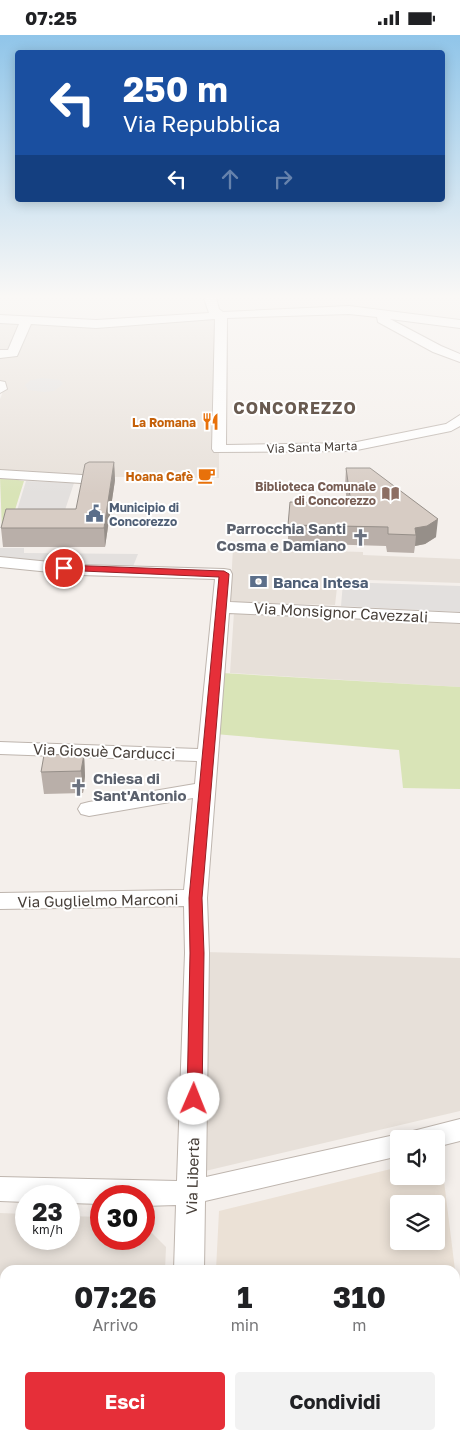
<!DOCTYPE html>
<html lang="it">
<head>
<meta charset="utf-8">
<style>
	:root { --surface:#fff; --page:#f2f2f2; --text:#202124; --muted:#757577; --accent:#e62f39 }
	body { margin:0; font-family:"Golos Text",sans-serif; background:var(--page); color:var(--text); height:100vh; display:flex; flex-direction:column; font-size:19px; white-space:nowrap }
	* { box-sizing:border-box; margin:0 }
	p { font-size:16px; color:var(--muted) }
	.icon { flex:none; width:28px; height:28px; fill:none; stroke:currentColor; stroke-width:2; stroke-linecap:round; stroke-linejoin:round }
	.map { position:relative; flex:1; overflow:hidden }
	.panel { position:absolute; left:0px; top:1230px; width:460px; height:175px; display:flex; flex-direction:column; background:var(--surface); border-radius:15px 15px 0 0; box-shadow:0 2px 12px #0003 }
	.panel>* { flex:none }
	.guide { position:absolute; left:15px; top:15px; width:430px; height:152px; border-radius:5px; box-shadow:0 2px 12px #0003; background:#1a4fa0; color:#fff; overflow:hidden }
	.controls { position:absolute; left:390px; top:1095px; display:grid; gap:10px }
	.controls a { display:grid; place-items:center; width:55px; height:55px; border-radius:5px; background:var(--surface); box-shadow:0 2px 12px #0003; font-size:25px }
	.speed { position:absolute; left:15px; top:1150px; display:flex; gap:10px; font-size:25px; font-weight:700; text-align:center }
	.speed>* { display:grid; place-content:center; width:65px; height:65px; border-radius:50%; background:var(--surface); box-shadow:0 2px 12px #0003; line-height:1 }
	.speed small { font-size:12px; font-weight:400 }
	.speed .limit { border:8px solid #d22; background:#fff; color:#111 }
	.pin { position:absolute; display:grid; place-items:center; width:42px; height:42px; color:#fff; margin:-21px; border:2px solid #fff; border-radius:50%; box-shadow:0 1px 5px #0007 }
	.me { position:absolute; width:55px; margin:-28px; rotate:1deg; stroke-linejoin:round; filter:drop-shadow(0 0 4px #0008) }
	.turn { display:flex; align-items:center; gap:18px; height:105px; padding:0 25px; font-size:22px }
	.turn .icon { width:65px; height:65px; stroke-width:2.5 }
	.turn b { display:block; font-size:35px; line-height:42px }
	.lanes { display:flex; align-items:center; height:48px; padding:0 25px; background:#0003; justify-content:center; gap:25px; direction:ltr }
	.lanes .off { opacity:.35 }
	.eta { display:flex; justify-content:space-evenly; align-items:center; height:85px; text-align:center }
	.eta b { font-size:30px; font-weight:700; line-height:35px }
	.cta { display:flex; gap:10px; margin-top:auto; padding:10px 25px }
	.cta a { flex:1; height:58px; border-radius:5px; background:var(--accent); color:#fff; font-size:20px; font-weight:700; line-height:58px; text-align:center }
	.cta a+a { background:var(--page); color:var(--text) }
	.status { display:flex; justify-content:space-between; align-items:center; height:35px; padding:0 25px; background:var(--surface); direction:ltr }
	.status svg { height:14px; fill:currentColor }
	.map>svg:first-child { display:block }
	.residential { fill:#e7e0d9 }
	.education { fill:#ebe1d6; fill-rule:evenodd }
	.green { fill:#d9e4b7 }
	.parking { fill:#e3e0de }
	.lines { fill:none; stroke-linecap:round; stroke-linejoin:round }
	.street-casing { stroke:#beb5ae; stroke-width:2 }
	.street { fill:#fff; fill-rule:evenodd }
	.wall { fill:#b9afa9 }
	.shaded-wall { fill:#968f89 }
	.building { fill:#d7ccc4; stroke:#968f89 }
	.route { fill:#e62f39; stroke:#961f25 }
	.labels { text-anchor:middle; dominant-baseline:central; stroke-width:4; stroke-linejoin:round; paint-order:stroke }
	.far-food-label { font-size:12px; font-weight:bold; fill:#c56008; stroke:#fff; text-anchor:end }
	.far-street-label { font-size:12px; fill:#473f39; stroke:#fff }
	.far-education-label { font-size:12px; font-weight:bold; fill:#785e54; stroke:#fff; text-anchor:end }
	.far-service-label { font-size:12px; font-weight:bold; fill:#4e5e75; stroke:#fff; text-anchor:start }
	.worship-label { font-size:15px; font-weight:bold; fill:#5b616d; stroke:#fff; text-anchor:end }
	.service-label { font-size:15px; font-weight:bold; fill:#4e5e75; stroke:#fff; text-anchor:start }
	.street-label { font-size:15px; fill:#473f39; stroke:#fff }
	.far-district-label { font-size:16px; font-weight:bold; letter-spacing:1px; fill:#695b51; stroke:#fff }
</style>
</head>
<body>
<div class="status"><b>07:25</b><svg viewBox="0 0 49 12"><path d="M0 12V9h3v3zM5 12V6h3v6zM10 12V3h3v9zM15 12V0h3v12zM26 1h20v11H26zM47 4h2v5h-2z"/></svg></div>
<div class="map">
<svg width="460" height="1405" viewBox="0 0 460 1405">
	<rect width="100%" height="100%" fill="#f4efeb"/>
	<path class="residential" d="M211,282L219,284V443L32,441L0,437V364L6,349H0V286L47,288Z
		M233,513L363,517V520L460,524V548L338,544L335,570L230,567Z
		M234,577L460,589V652L230,638Z
		M204,917L460,923V1076L201,1137Z
		M0,1178L26,1179V1204H69V1181L101,1182V1204H144V1190L166,1212L165,1235H5V1400H160V1405H0Z"/>
	<path class="education" d="M441,1122L455,1235H216L219,1176L399,1132V1141H436V1123ZM399,1169H436V1206H399Z
		M455,1238L460,1278V1392H455Z
		M211,1400H375V1405H211Z"/>
	<path class="green" d="M0,442L24,446L10,491L2,495Z
		M222,638L460,652V754L403,753L399,715L215,699Z"/>
	<path class="parking" d="M42,343L60,345L63,349L54,356L44,357L28,355L25,350L31,345Z
		M26,446L74,448L64,478L15,482Z
		M0,513H24V518L138,519L132,534L0,525Z
		M343,547L460,551V577L341,571Z"/>
	<g class="lines">
		<defs>
			<path id="street" d="M204,263H216L219,274L223,277L349,271L460,285V293L390,284L441,311L460,319V327L433,317L378,287L377,282L349,279L227,283L226,410L352,408L446,389L460,380V391L451,396L352,416L214,417L212,414L215,284L96,293L31,289L17,321L0,323V315H8L19,289L0,288V280L96,285L209,278Z
				M0,346L5,347L7,354L0,358Z
				M0,435L82,440L89,444L82,448L0,443Z
				M0,522L80,530L224,534L230,535L232,539L230,567L460,578V588L229,578L207,863L209,918L206,1142L399,1099L410,1103L413,1096L460,1084V1106L436,1112V1104H399V1121L205,1166L204,1235H174L176,1170L144,1171V1161H101V1169L69,1168V1161H26V1167L0,1166V1142L177,1146L185,918L184,871L0,874V858L184,855L193,763L89,781L81,779L78,774L81,769L89,767L195,749L197,726L0,719V707L198,714L215,544L80,540L0,532Z
				M166,1400H200V1405H166Z"/>
		</defs>
		<use href="#street" class="street-casing"/>
		<use href="#street" class="street"/>
	</g>
	<path class="wall" d="M114,427L115,445L105,512H3L1,493L76,474Z
		M346,433L436,502L425,509L415,511L414,518L387,517L386,511L288,508V490L347,468L345,451Z
		M84,719L85,741L83,758L44,759L41,737Z"/>
	<path class="shaded-wall" d="M114,427L115,445L105,512L104,493Z
		M438,484L436,502L425,509L415,511L416,500L415,493Z
		M84,719L85,741L83,758L81,736Z"/>
	<path class="building" d="M89,427H114L104,493H1L6,474H76L85,429Z
		M346,433H370L438,484L427,491L415,493L416,500L388,499V492L288,490L290,467L351,468Z
		M84,719L81,736L41,737L44,720Z"/>
	<linearGradient id="sky" x2="0" y2="1"><stop stop-color="#90c5e9"/><stop offset="0.57" stop-color="#faf8f6"/><stop offset="1" stop-color="#faf8f6" stop-opacity="0"/></linearGradient>
	<rect width="460" height="459" fill="url(#sky)"/>
	<path class="route" d="M64,530L224,536L229,539L202,863L204,918L202,1064L200,1068L194,1070L189,1068L187,1064L190,918L189,863L219,542L60,535L59,533Z"/>
	<defs>
		<symbol id="restaurant-bare" viewBox="-9 -9 18 18"><path d="M-5-6h1v4h1v-4h1v4h1v-4h1v5L-1.5 .5V6h-2V.5L-5-1ZM5-6V6H3V1.5H1.5Q1.5-4 5-6Z" fill="#e8710a" stroke="#fff" stroke-width="2.5" paint-order="stroke"/></symbol>
		<symbol id="cafe-bare" viewBox="-9 -9 18 18"><path d="M-5.5-4.5H6V0H3Q3 3.5 0 3.5H-2.5Q-5.5 3.5-5.5 0ZM3-3.2v2h1.7v-2ZM-6 4.5H4V6H-6Z" fill="#e8710a" stroke="#fff" stroke-width="2.5" paint-order="stroke"/></symbol>
		<symbol id="library-bare" viewBox="-9 -9 18 18"><path d="M-6-4Q-3-5.5-.7-3.5V5Q-3 3-6 4ZM6-4Q3-5.5 .7-3.5V5Q3 3 6 4Z" fill="#8d6e63" stroke="#fff" stroke-width="2.5" paint-order="stroke"/></symbol>
		<symbol id="civic-bare" viewBox="-9 -9 18 18"><path d="M-.6-6.5H3V-4.5H.6V-3L4-1V1h2V6H-6V1h2V-1L-.6-3ZM-1.2 2.5V6h2.4V2.5Z" fill="#5c6f8a" stroke="#fff" stroke-width="2.5" paint-order="stroke"/></symbol>
		<symbol id="church-bare" viewBox="-9 -9 18 18"><path d="M-1.2-6h2.4v3.5h3.3v2.4h-3.3V6h-2.4V-.1h-3.3v-2.4h3.3Z" fill="#6b7280" stroke="#fff" stroke-width="2.5" paint-order="stroke"/></symbol>
		<symbol id="bank-bare" viewBox="-9 -9 18 18"><path d="M-6-4H6V4H-6ZM0-2.3a2.3 2.3 0 1 0 0 4.6a2.3 2.3 0 1 0 0-4.6Z" fill="#5c6f8a" stroke="#fff" stroke-width="2.5" paint-order="stroke"/></symbol>
	</defs>
	<g fill-rule="evenodd">
		<use href="#restaurant-bare" x="198" y="374" width="25" height="25"/>
		<use href="#cafe-bare" x="194" y="428" width="25" height="25"/>
		<use href="#library-bare" x="378" y="446" width="25" height="25"/>
		<use href="#civic-bare" x="82" y="466" width="25" height="25"/>
		<use href="#church-bare" x="348" y="490" width="25" height="25"/>
		<use href="#bank-bare" x="246" y="534" width="25" height="25"/>
		<use href="#church-bare" x="66" y="740" width="25" height="25"/>
	</g>
	<g class="labels">
		<g class="far-food-label">
			<text x="196" y="387">La Romana</text>
			<text x="193" y="441">Hoana Cafè</text>
		</g>
		<g class="far-street-label">
			<text transform="translate(312 412) rotate(-2)">Via Santa Marta</text>
		</g>
		<g class="far-education-label">
			<text x="376" y="451">Biblioteca Comunale<tspan x="376" dy="14">di Concorezzo</tspan></text>
		</g>
		<g class="far-service-label">
			<text x="109" y="472">Municipio di<tspan x="109" dy="14">Concorezzo</tspan></text>
		</g>
		<g class="worship-label">
			<text x="346" y="493">Parrocchia Santi<tspan x="346" dy="17">Cosma e Damiano</tspan></text>
			<text x="93" y="743" text-anchor="start">Chiesa di<tspan x="93" dy="17">Sant'Antonio</tspan></text>
		</g>
		<g class="service-label">
			<text x="273" y="547">Banca Intesa</text>
		</g>
		<g class="street-label">
			<text transform="translate(341 577) rotate(3)">Via Monsignor Cavezzali</text>
			<text transform="translate(104 716) rotate(2)">Via Giosuè Carducci</text>
			<text transform="translate(98 865) rotate(-1)">Via Guglielmo Marconi</text>
			<text transform="translate(192 1141) rotate(-88)">Via Libertà</text>
		</g>
		<g class="far-district-label">
			<text x="295" y="373">CONCOREZZO</text>
		</g>
	</g>
</svg>
<div class="controls">
<a><svg class="icon" aria-label="sound" viewBox="0 0 24 24"><path d="M4 9h4l5-4v14l-5-4H4zM17 9q2 3 0 6"/></svg></a>
<a><svg class="icon" aria-label="layers" viewBox="0 0 24 24"><path d="M12 4l9 5-9 5-9-5zM3 14l9 5 9-5"/></svg></a>
</div>
<div class="speed"><div>23<small>km/h</small></div><div class="limit">30</div></div>
<div class="pin" style="left:64px;top:533px;background:#d93025"><svg class="icon" aria-label="arrive" viewBox="0 0 24 24"><path d="M6 21V4h12l-3 4 3 4H6"/></svg></div>
<svg class="me" style="left:194px;top:1064px" viewBox="-20 -20 40 40"><circle r="19" fill="#fff"/><path d="M0-13L10 11 0 6-10 11z" fill="#e62f39"/></svg>
<div class="guide">
<div class="turn"><svg class="icon" aria-label="left" viewBox="0 0 24 24"><path d="M17 20v-9H6M10 6l-5 5 5 5"/></svg><div><b>250 m</b>Via Repubblica</div></div>
<div class="lanes"><svg class="icon" aria-label="left" viewBox="0 0 24 24"><path d="M17 20v-9H6M10 6l-5 5 5 5"/></svg><svg class="icon off" aria-label="ahead" viewBox="0 0 24 24"><path d="M12 20V5M6 11l6-6 6 6"/></svg><svg class="icon off" aria-label="right" viewBox="0 0 24 24"><path d="M7 20v-9h11M14 6l5 5-5 5"/></svg></div>
</div>
<section class="panel">
<div class="eta">
<div><b>07:26</b><p>Arrivo</p></div>
<div><b>1</b><p>min</p></div>
<div><b>310</b><p>m</p></div>
</div>
<div class="cta"><a>Esci</a><a>Condividi</a></div>
</section>
</div>
</body>
</html>
